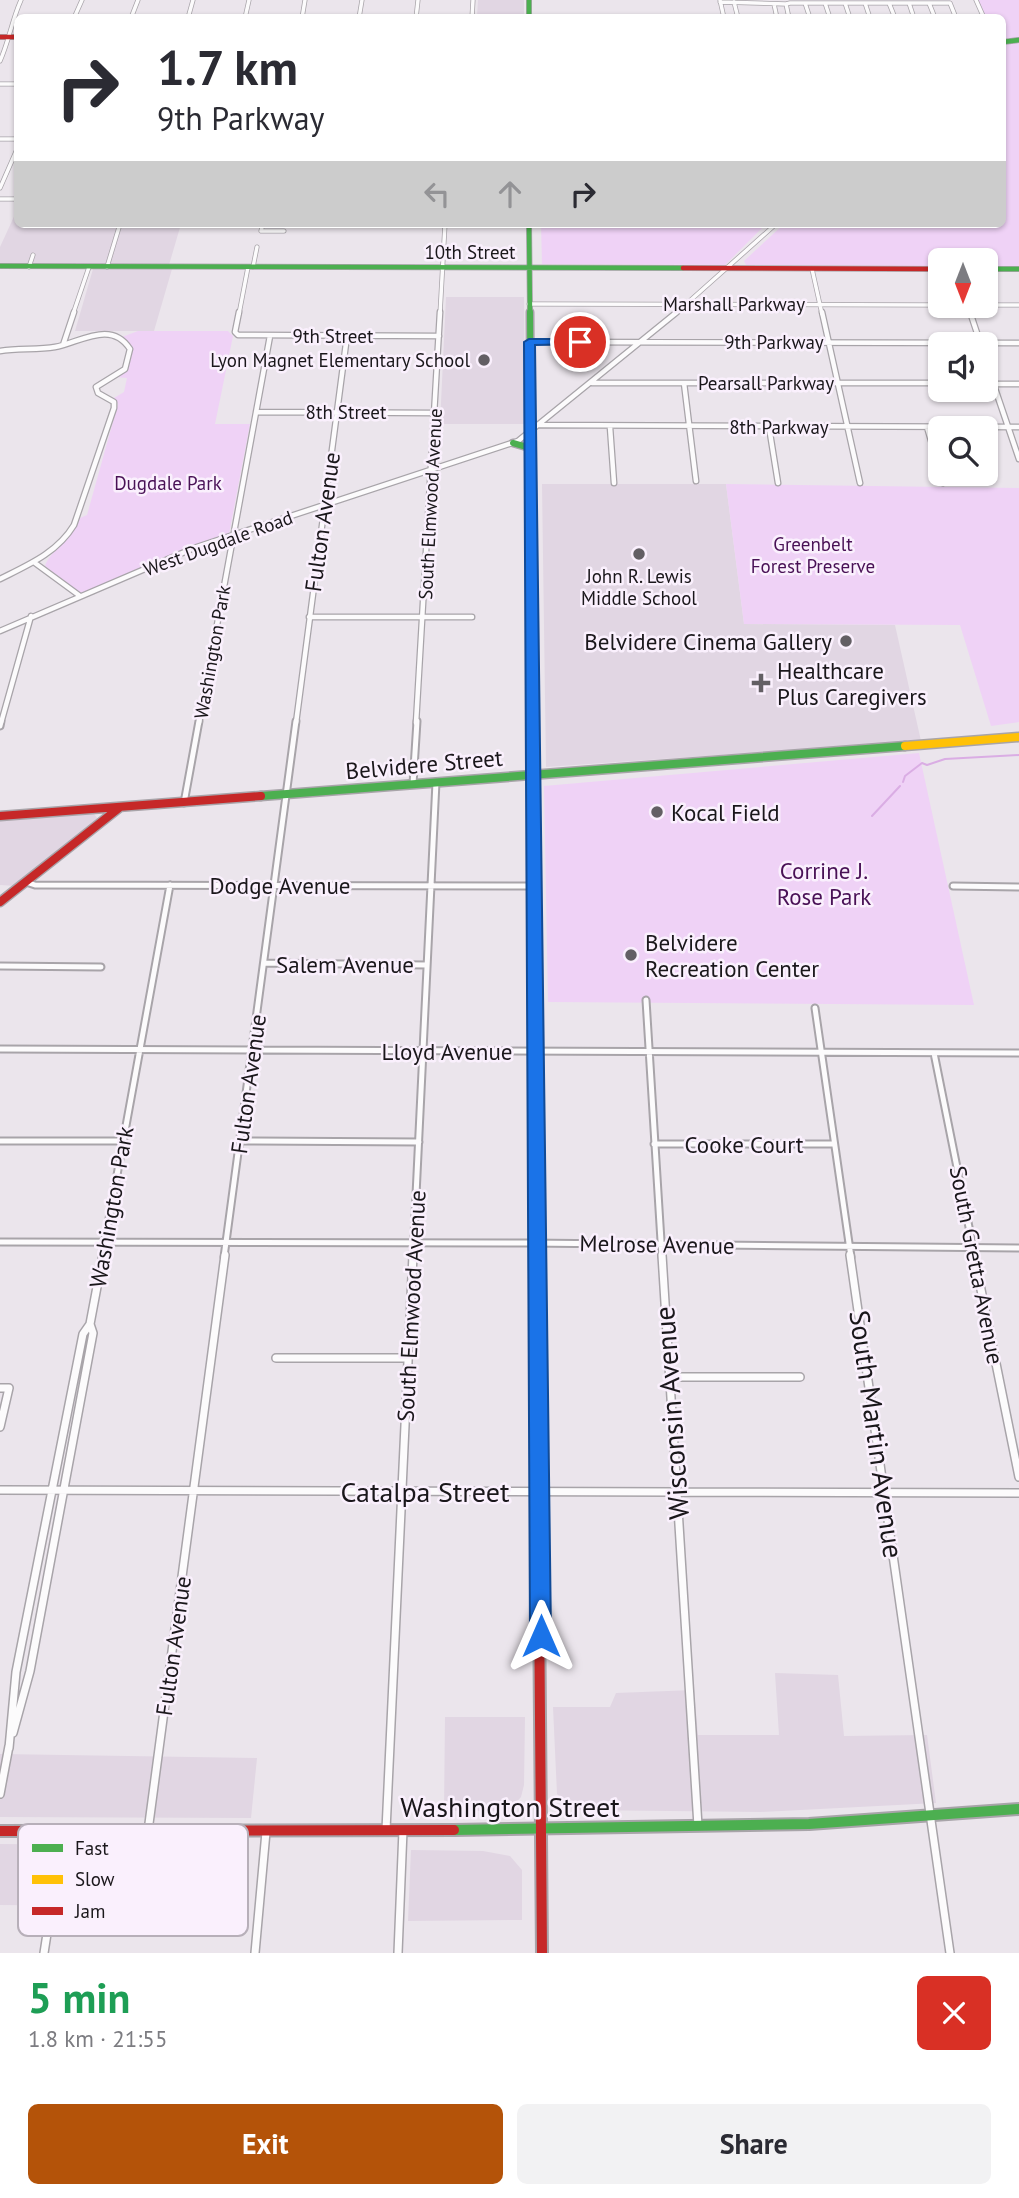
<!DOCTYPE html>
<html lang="en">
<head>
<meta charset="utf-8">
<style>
	:root { --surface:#fff; --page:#f2f2f3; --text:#2b2b33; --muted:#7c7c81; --accent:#b45309 }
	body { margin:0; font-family:"PT Sans",sans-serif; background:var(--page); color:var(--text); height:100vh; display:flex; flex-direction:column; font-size:26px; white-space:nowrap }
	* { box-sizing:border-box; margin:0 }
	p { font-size:23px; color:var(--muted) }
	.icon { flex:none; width:38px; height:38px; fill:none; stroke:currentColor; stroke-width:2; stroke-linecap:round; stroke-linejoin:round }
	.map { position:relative; height:1953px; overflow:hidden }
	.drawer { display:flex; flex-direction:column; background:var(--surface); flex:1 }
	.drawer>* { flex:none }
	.banner { position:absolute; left:14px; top:14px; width:992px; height:214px; border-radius:10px; box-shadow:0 2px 5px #0004; background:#fff; color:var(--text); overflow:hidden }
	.needle { width:46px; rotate:180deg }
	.tools { position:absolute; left:928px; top:248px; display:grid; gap:14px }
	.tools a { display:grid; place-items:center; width:70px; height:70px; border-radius:10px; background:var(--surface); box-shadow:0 2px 5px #0004; font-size:35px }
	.pin { position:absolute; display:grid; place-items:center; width:60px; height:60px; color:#fff; margin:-30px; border:4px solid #fff; border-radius:50%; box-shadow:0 2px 7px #0007 }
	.me { position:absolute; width:77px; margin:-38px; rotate:0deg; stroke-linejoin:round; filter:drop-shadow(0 0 5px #0008) }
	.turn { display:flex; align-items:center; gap:24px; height:147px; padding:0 28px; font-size:32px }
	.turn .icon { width:91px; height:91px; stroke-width:2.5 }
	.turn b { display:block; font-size:49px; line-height:60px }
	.lanes { display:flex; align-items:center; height:66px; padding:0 28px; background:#0003; justify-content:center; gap:35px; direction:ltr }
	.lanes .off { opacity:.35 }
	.round { display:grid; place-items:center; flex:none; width:74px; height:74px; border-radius:10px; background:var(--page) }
	.head { display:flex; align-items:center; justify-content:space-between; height:119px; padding:0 28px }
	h1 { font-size:42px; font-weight:800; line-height:52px; color:#1e9e55 }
	.cta { display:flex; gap:14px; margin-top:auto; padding:14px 28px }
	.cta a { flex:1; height:80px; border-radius:10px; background:var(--accent); color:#fff; font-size:28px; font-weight:800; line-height:80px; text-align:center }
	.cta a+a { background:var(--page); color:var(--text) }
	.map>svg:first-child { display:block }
	.built { fill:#e1d6e3 }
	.green { fill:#efd2f6 }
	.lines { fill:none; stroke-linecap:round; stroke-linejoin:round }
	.stream { stroke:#daade4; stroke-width:2 }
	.street-far3-casing { stroke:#a8a4a9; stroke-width:5 }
	.street-far2-casing { stroke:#a8a4a9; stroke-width:7 }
	.street-far1-casing { stroke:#a8a4a9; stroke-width:9 }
	.street-casing { stroke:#a8a4a9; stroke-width:10 }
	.fast-far3-casing { stroke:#a8a4a9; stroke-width:6 }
	.fast-far2-casing { stroke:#a8a4a9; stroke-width:9 }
	.fast-far1-casing { stroke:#a8a4a9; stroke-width:11 }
	.fast-casing { stroke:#a8a4a9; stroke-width:14 }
	.slow-casing { stroke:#a8a4a9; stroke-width:11 }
	.jam-far3-casing { stroke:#a8a4a9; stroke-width:6 }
	.jam-far2-casing { stroke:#a8a4a9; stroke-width:9 }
	.jam-far1-casing { stroke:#a8a4a9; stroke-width:11 }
	.jam-casing { stroke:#a8a4a9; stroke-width:14 }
	.street-far3 { stroke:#fcfbfc; stroke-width:3.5 }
	.street-far2 { stroke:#fcfbfc; stroke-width:4.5 }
	.street-far1 { stroke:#fcfbfc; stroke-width:5 }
	.street { stroke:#fcfbfc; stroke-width:7 }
	.fast-far3 { stroke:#4caf50; stroke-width:4.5 }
	.fast-far2 { stroke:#4caf50; stroke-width:6 }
	.fast-far1 { stroke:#4caf50; stroke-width:8 }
	.fast { stroke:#4caf50; stroke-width:10 }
	.slow { stroke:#ffc107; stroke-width:8 }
	.jam-far3 { stroke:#c62828; stroke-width:4.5 }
	.jam-far2 { stroke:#c62828; stroke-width:6 }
	.jam-far1 { stroke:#c62828; stroke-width:8 }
	.jam { stroke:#c62828; stroke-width:10 }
	.route { fill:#1a73e8; stroke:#114b97; stroke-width:2 }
	.poi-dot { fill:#635f64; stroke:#faf0fd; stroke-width:2.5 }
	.labels { text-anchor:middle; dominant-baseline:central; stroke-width:5; stroke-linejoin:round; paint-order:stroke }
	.far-street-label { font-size:19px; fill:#1a171b; stroke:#faf0fd }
	.far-poi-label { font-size:19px; fill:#1a171b; stroke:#faf0fd; text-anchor:end }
	.far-park-label { font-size:19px; fill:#491156; stroke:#faf0fd }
	.street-label { font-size:23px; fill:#1a171b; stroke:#faf0fd }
	.poi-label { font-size:23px; fill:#1a171b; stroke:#faf0fd; text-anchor:start }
	.park-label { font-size:23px; fill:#491156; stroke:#faf0fd }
	.near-street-label { font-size:28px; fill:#1a171b; stroke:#faf0fd }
	.key { fill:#faf0fd; stroke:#b7afb9; stroke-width:2 }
	.key-label { font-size:19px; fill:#1a171b }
</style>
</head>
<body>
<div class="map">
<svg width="1019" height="1953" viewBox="0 0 1019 1953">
	<rect width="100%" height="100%" fill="#ebe5ec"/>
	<path class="built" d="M478,0H524V17H477Z
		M17,210L18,224H181L169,265L0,264V247Z
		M93,269H172L154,331H75Z
		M446,297H524L525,424H440Z
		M542,484H726L744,624L895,625L921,741L546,767Z
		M94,814L98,819L96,822L16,886L0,885V821Z
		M775,1673L838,1675L844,1736L927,1735L936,1803L761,1812L579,1810L571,1808L557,1794L553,1707H610L616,1693L694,1690L698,1735H779Z
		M445,1717H525L524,1785L521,1797L513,1806L503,1811H444Z
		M0,1754L257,1758L251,1818L0,1817Z
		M0,1844L124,1845L116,1906L0,1905Z
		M411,1850L483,1851L510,1856L522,1870V1920L408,1921Z"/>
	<path class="green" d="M978,0H1019V38H1003V18L986,17Z
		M1019,42V266H985V261H940V266L746,265L744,261L784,224H1003V43Z
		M541,224H766L725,265L542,264Z
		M138,331H228L233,336L215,424H250L229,534L80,594L45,566C50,551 72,538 80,518L87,515L118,404L114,398L124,392L127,378L116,377C129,368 131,362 132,347L122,337Z
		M726,484L1019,488V722L991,726L960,625L744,624Z
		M919,753L974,1005L548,1002L544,786Z"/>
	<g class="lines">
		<path class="stream" d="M903,782L905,776L922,763L927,765L945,759L1019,755
			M872,816L900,786"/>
		<defs>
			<path id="street-far3" d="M720,0L724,18
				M976,0L984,18
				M720,2L786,4
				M734,2L738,18
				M805,3L810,18
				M825,3L830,18
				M845,3L850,18
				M865,3L870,18
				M889,3L895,18
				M909,3L914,18
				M929,3L935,18
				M774,4L777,18
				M74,18L82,0
				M131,18L138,0
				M188,18L193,0
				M245,18L249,0
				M302,18L305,0
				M359,18L362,0
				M416,18L418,0
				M472,18L473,0
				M789,18L786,4L790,3H950L956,18
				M0,61C9,41 12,20 21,0
				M0,84H18
				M0,139H18
				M0,188L18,147
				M0,199H18
				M263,224L261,231H284
				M29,267L33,255
				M107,267L120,224
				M253,267L257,247
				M812,269L822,314
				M529,304L940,305
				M985,305H1019
				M968,306L971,314
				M73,314L89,267
				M239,314L248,267
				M440,314L445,224
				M675,314L776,224"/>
			<path id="street-far2" d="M239,312L235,332L238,335L439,336
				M822,312L860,483
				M970,312L981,345
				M529,342L1019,343
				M63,345L74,312
				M0,351C18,348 37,350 55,347C79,343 111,319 130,349L125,369L96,387L98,393L114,402V408L74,525C57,553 28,565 0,579
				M985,359L1019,459
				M592,383H940
				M684,383L696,481
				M985,384H1019
				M256,412L435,413
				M539,425L1019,427
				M610,427L614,483
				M769,427L778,483
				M927,427L940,471
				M941,474L943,483
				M35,563L80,596
				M309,617H472
				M0,631L194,548L518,441L677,312
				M1,723L31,616
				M199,723L270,336
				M296,723L347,336
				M416,723L440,312"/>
			<path id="street-far1" d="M0,726L1,721
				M413,784L417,721
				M184,803L199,721
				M26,882L35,885L534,886
				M953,886L1019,887
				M264,963L427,965
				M0,966L101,967
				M646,1000L662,1257
				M815,1008L851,1257
				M0,1049L1019,1053
				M934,1053L975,1257
				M0,1141H124
				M240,1141L419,1142
				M654,1144H834
				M0,1242L529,1243L1019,1248
				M102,1257L170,885
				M224,1257L296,721
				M413,1257L436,782"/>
			<path id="street" d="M662,1255L698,1826
				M850,1255L950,1953
				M974,1255L1019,1477
				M276,1358H408
				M669,1377H800
				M0,1388H9L0,1427
				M0,1490L1019,1493
				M13,1733L30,1671L93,1333L90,1324
				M9,1748L16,1672L83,1334L90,1324L103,1255
				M0,1794L9,1746
				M386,1830L413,1255
				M148,1831L225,1255
				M44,1953L63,1831
				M255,1953L266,1832
				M398,1953L403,1830"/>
			<path id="fast-far3" d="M529,0V18
				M1003,42L1019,40
				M529,224L530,314
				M0,266L683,268
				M985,269H1019"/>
			<path id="fast-far2" d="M530,312L532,633
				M513,443L530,448"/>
			<path id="fast-far1" d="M261,796L905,746
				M534,875L537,1257"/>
			<path id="fast" d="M537,1255L538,1481
				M454,1830L809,1824L1019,1809"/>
			<path id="slow" d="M905,746L1019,737"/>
			<path id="jam-far3" d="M0,37H18
				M683,268L940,269"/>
			<path id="jam-far2" d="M532,633L533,723"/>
			<path id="jam-far1" d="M533,721L534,875
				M0,816L261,796
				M0,902L119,808"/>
			<path id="jam" d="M538,1481L542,1953
				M0,1831L454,1830"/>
		</defs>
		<use href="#street-far3" class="street-far3-casing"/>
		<use href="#street-far2" class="street-far2-casing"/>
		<use href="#street-far1" class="street-far1-casing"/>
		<use href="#street" class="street-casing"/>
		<use href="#fast-far3" class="fast-far3-casing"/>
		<use href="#fast-far2" class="fast-far2-casing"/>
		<use href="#fast-far1" class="fast-far1-casing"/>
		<use href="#fast" class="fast-casing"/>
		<use href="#slow" class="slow-casing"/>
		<use href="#jam-far3" class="jam-far3-casing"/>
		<use href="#jam-far2" class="jam-far2-casing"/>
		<use href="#jam-far1" class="jam-far1-casing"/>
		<use href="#jam" class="jam-casing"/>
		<use href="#street-far3" class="street-far3"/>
		<use href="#street-far2" class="street-far2"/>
		<use href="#street-far1" class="street-far1"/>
		<use href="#street" class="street"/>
		<use href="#fast-far3" class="fast-far3"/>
		<use href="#fast-far2" class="fast-far2"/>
		<use href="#fast-far1" class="fast-far1"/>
		<use href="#fast" class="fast"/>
		<use href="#slow" class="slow"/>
		<use href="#jam-far3" class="jam-far3"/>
		<use href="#jam-far2" class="jam-far2"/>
		<use href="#jam-far1" class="jam-far1"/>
		<use href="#jam" class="jam"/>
	</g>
	<path class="route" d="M580,339L584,340V344L535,345L551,1636L548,1643L541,1646L533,1643L530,1636L524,342L529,339Z"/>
	<g class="poi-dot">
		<circle cx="484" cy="360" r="7"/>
		<circle cx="639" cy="554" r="7"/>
		<circle cx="846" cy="641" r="7"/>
		<path d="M757.5 672.5h7v7h7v7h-7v7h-7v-7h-7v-7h7z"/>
		<circle cx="657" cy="812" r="7"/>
		<circle cx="631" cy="955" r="7"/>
	</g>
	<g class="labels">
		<g class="far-street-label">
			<text x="470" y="252">10th Street</text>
			<text x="734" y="304">Marshall Parkway</text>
			<text x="333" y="336">9th Street</text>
			<text x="774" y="342">9th Parkway</text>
			<text x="766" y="383">Pearsall Parkway</text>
			<text x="346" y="412">8th Street</text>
			<text x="779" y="427">8th Parkway</text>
			<text transform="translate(430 504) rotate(-87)">South Elmwood Avenue</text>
			<text transform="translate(218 543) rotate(-20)">West Dugdale Road</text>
			<text transform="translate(212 652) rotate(-80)">Washington Park</text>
		</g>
		<g class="far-poi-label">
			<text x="470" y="360">Lyon Magnet Elementary School</text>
			<text x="639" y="576" text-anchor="middle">John R. Lewis<tspan x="639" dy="22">Middle School</tspan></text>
		</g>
		<g class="far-park-label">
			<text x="168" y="483">Dugdale Park</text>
			<text x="813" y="544">Greenbelt<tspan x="813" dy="22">Forest Preserve</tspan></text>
		</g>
		<g class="street-label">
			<text transform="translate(322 522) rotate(-82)">Fulton Avenue</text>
			<text transform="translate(424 764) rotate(-5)">Belvidere Street</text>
			<text x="280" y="885">Dodge Avenue</text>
			<text x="345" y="964">Salem Avenue</text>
			<text x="447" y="1051">Lloyd Avenue</text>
			<text transform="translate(248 1084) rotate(-82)">Fulton Avenue</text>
			<text x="744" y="1144">Cooke Court</text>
			<text transform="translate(111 1207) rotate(-80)">Washington Park</text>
			<text transform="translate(657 1244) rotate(1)">Melrose Avenue</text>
			<text transform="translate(977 1265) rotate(79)">South Gretta Avenue</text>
			<text transform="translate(411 1306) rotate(-87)">South Elmwood Avenue</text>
			<text transform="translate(173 1646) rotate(-82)">Fulton Avenue</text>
		</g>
		<g class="poi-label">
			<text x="832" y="641" text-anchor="end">Belvidere Cinema Gallery</text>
			<text x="777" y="670">Healthcare<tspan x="777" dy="26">Plus Caregivers</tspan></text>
			<text x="671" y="812">Kocal Field</text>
			<text x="645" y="942">Belvidere<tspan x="645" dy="26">Recreation Center</tspan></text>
		</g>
		<g class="park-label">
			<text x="824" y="870">Corrine J.<tspan x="824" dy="26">Rose Park</tspan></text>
		</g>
		<g class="near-street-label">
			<text transform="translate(671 1413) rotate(-94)">Wisconsin Avenue</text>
			<text transform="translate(877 1434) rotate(82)">South Martin Avenue</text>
			<text x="425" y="1491">Catalpa Street</text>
			<text x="510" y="1806">Washington Street</text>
		</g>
	</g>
	<rect x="18" y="1824" width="230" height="112" rx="10" class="key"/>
	<rect x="32" y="1844" width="31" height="8" fill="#4caf50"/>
	<rect x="32" y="1875" width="31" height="9" fill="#ffc107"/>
	<rect x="32" y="1907" width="31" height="8" fill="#c62828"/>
	<g class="key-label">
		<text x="75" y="1855">Fast</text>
		<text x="75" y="1886">Slow</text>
		<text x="75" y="1918">Jam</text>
	</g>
</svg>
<div class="tools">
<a><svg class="needle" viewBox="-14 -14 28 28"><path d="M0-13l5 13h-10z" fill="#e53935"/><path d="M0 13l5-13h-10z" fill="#7c7c81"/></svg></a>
<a><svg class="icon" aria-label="sound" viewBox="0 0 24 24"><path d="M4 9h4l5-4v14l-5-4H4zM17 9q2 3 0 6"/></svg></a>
<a><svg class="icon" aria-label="search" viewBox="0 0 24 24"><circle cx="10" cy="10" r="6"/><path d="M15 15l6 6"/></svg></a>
</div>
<div class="pin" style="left:580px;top:342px;background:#d93025"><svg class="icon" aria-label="arrive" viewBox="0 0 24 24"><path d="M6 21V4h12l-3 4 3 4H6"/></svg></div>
<svg class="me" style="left:541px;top:1636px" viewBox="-20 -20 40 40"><path d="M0-17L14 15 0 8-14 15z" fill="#1a73e8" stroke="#fff" stroke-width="4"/></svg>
<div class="banner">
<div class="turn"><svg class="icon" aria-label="right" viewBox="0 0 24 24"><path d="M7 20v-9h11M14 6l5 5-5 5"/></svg><div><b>1.7 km</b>9th Parkway</div></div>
<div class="lanes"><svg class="icon off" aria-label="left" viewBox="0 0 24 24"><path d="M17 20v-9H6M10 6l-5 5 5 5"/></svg><svg class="icon off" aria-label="ahead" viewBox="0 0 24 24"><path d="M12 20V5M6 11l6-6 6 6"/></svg><svg class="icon" aria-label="right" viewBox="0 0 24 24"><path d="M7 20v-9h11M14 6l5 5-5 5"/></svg></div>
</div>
</div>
<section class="drawer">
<div class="head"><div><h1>5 min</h1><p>1.8 km · 21:55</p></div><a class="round" style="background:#d93025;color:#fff"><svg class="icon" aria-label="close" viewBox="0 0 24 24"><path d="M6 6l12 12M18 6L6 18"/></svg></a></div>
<div class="cta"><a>Exit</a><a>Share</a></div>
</section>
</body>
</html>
